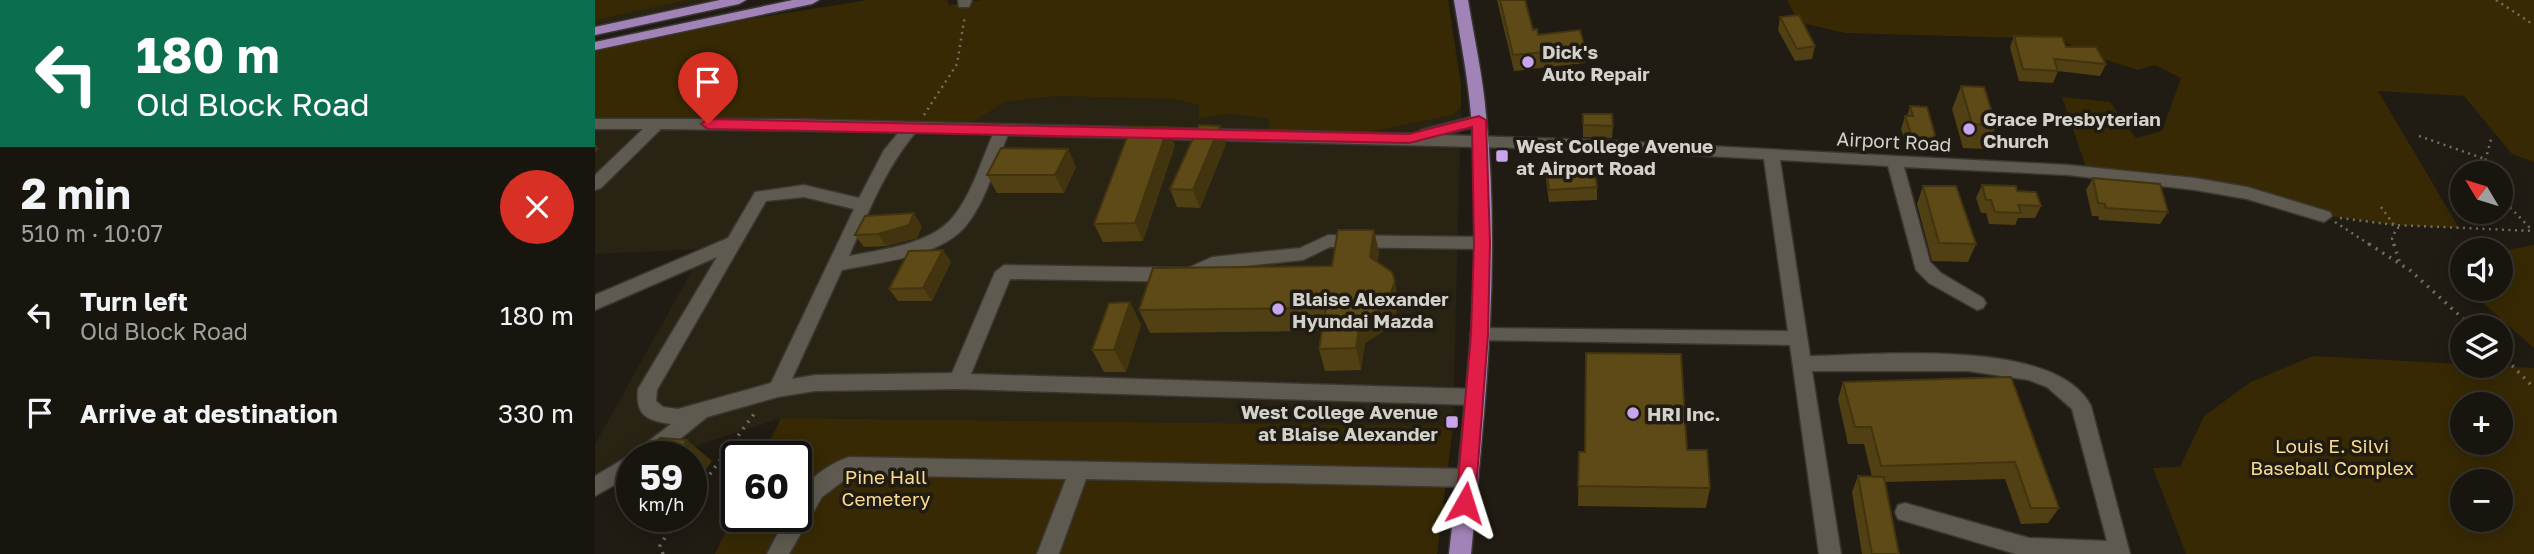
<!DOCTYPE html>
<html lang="en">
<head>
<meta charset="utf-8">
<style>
	:root { --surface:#18150e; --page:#25221c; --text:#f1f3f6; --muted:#9f9f9e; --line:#36342e }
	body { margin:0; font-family:"Golos Text",sans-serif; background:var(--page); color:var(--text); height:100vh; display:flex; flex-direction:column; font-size:26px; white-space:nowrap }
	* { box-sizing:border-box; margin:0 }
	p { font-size:23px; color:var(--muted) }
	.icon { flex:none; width:38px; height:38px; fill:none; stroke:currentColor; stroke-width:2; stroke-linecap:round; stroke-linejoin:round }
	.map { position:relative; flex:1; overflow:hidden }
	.panel { display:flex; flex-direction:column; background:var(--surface); width:595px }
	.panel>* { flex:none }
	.top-card { background:#0b6e4f; color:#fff; overflow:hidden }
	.needle { width:46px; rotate:308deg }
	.tools { position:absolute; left:1855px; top:161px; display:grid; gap:14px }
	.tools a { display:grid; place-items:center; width:63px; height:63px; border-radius:50%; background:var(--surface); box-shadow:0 4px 18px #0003,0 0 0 2px var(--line); font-size:35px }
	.speed { position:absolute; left:21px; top:441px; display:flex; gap:14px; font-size:35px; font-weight:700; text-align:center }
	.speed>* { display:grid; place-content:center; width:91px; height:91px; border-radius:50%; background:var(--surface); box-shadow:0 4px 18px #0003,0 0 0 2px var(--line); line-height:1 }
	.speed small { font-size:18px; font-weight:400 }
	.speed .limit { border:4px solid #111; border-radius:10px; background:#fff; color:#111 }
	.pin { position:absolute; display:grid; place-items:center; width:60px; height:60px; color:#fff; margin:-72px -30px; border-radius:50% 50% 50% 0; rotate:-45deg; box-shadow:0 0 7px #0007 }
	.pin .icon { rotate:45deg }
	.me { position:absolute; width:77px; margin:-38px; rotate:6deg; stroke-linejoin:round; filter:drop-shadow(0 0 5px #0008) }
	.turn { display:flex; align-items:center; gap:24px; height:147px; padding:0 21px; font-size:32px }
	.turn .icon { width:91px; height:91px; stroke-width:2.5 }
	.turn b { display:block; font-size:49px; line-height:60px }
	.round { display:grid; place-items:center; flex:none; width:74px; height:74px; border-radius:37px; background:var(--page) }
	.head { display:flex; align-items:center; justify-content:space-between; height:119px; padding:0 21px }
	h1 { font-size:42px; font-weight:700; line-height:52px }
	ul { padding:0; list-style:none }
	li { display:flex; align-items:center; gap:21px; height:98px; padding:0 21px }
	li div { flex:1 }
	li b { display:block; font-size:26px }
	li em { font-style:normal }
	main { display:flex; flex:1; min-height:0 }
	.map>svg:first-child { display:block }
	.built { fill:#292314 }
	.green { fill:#372904; fill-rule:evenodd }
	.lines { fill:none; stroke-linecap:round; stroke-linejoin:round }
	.minor-casing { stroke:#3a3732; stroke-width:3 }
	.major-casing { stroke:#3a3732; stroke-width:3 }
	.path-far1 { stroke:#716e66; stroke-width:2.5; stroke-dasharray:2 4.5; stroke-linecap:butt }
	.path { stroke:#716e66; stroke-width:3.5; stroke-dasharray:2 6; stroke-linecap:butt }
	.minor { fill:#5e5a50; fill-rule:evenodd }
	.major { fill:#a183b7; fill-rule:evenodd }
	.wall { fill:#504013 }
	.shaded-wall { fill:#41340f }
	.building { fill:#5d4a16; stroke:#41340f; stroke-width:2 }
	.route { fill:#e11d48; stroke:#92132f; stroke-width:2 }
	.poi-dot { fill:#c9a5ee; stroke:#201c13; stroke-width:2.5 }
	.labels { text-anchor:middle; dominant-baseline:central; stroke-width:7; stroke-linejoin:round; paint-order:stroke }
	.poi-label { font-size:19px; font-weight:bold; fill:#d3d1cb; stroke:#201c13; text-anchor:start }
	.street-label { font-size:19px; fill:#d3d1cb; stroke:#201c13 }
	.park-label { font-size:19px; fill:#fbdb8e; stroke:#201c13 }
</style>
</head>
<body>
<main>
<section class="panel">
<div class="top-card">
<div class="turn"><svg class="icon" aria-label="left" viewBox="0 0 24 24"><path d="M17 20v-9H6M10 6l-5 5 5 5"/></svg><div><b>180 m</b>Old Block Road</div></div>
</div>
<div class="head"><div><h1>2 min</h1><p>510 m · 10:07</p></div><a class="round" style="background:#d93025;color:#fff"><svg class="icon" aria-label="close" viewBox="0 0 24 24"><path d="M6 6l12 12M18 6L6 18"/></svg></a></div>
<ul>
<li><svg class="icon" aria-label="left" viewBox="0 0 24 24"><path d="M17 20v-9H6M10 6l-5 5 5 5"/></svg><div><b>Turn left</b><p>Old Block Road</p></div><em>180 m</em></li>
<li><svg class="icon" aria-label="arrive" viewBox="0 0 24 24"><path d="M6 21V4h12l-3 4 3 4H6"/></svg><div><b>Arrive at destination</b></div><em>330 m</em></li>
</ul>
</section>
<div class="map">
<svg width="1939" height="554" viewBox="0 0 1939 554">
	<rect width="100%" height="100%" fill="#201c13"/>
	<path class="built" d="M0,0H120L0,26Z
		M461,96L576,99L604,105V118L636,114L674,119L675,132L770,133L858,115L866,107L858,426L186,418L68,457H37L0,479V444L109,249L0,254V117L372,126L410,102Z"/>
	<path class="green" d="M0,0H93L0,20Z
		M273,0H352L354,5L387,0H853L866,85V107L858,115L770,133L674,132V119L636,114L604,118V105L576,99L461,96L410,102L372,126L142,119H0V51L117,25Z
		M1192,0H1939V162L1917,154L1869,96L1783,91L1864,228L1799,225L1728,215L1678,199L1493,173L1467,97L1515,102L1541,138L1567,131L1586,78L1560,65L1543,70L1492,54L1464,39L1250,33L1203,22Z
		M1939,245V348L1872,289H1906V251Z
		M1718,356L1939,368V554H1591L1558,468L1585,467L1609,416L1656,382ZM1906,404V443H1867V404ZM1867,481H1906V520H1867Z
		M186,418L858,426L842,554H120L142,508V516H201V457H167Z"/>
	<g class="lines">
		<defs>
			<path id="minor" d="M363,0H377L374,7H364Z
				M884,115L889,116L892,120L889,124L847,135L1000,140L1473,165L1600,178L1652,187L1735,212L1737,216L1729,222L1652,199L1600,190L1473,175L1309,167L1335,262L1346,273L1388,298L1391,303L1388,308L1382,310L1334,283L1321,270L1293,166L1185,160L1215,356C1282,355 1461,337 1496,406L1535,554H1421L1303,519L1300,512L1303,505L1310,503L1434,538L1512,541L1477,409L1452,387L1434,380L1373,371H1217L1246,554H1224L1195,345L878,340L875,335L878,330L884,328L1193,331L1169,159L1000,150L413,135C400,164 391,203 369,228C341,258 285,262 247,270L197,379L220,375L357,373L400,272L409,265L593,268L617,257L705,248L733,235L887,237L896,243L887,249L735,247L708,260L620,269L596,282L415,279L376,374L880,389L887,391L890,397L887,403L880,405L363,389L220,391L183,397L112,417L63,457H37V475L0,496V476L30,458L39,456L41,451L76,424C52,421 40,415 43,389L122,257L0,310V295L133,238L160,192L209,185L264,198L289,150L304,132L66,129L6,188L0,190V175L48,129H0V119H186L823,134L826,130ZM321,132L398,134C386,161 377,194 358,217C335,245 287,249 254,256C273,213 290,169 321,132ZM209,197L259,209L176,383L83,409L68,407L61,401L62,390L171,201Z
				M254,457L873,469L880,472L883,478L880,484L873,487L491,479L464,554H442L471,479L256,475L227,497L194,554H172L192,516H201C201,486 227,467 254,457Z"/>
			<path id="major" d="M125,0H151L144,4L0,35V27Z
				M198,0H224L217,4L0,50V42Z
				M859,0H873C879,38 888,76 891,115C906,261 890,409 876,554H854C870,409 889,262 876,115C873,77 865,38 859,0Z"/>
		</defs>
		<use href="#minor" class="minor-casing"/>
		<use href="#major" class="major-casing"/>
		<path class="path-far1" d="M1901,0L1939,25
			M329,115L362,64L370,15
			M1824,136L1890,159
			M1891,173L1889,165L1897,136
			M1906,198L1937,230
			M1786,207L1799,225
			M1745,218L1799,225L1939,231
			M1740,222L1777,246
			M1799,246L1797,238L1802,228L1807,227"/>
		<path class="path" d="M1774,244L1816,271L1877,327
			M1799,244L1804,261
			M1906,354L1939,388
			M96,500L159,414
			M68,554L65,546L83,516"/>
		<use href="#minor" class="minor"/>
		<use href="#major" class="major"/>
	</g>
	<path class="wall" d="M902,0H930L938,30L943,35L990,48V63L919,71Z
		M1185,17L1220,46L1217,59L1200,61L1183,30Z
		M1419,36L1471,47L1511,64L1505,76L1463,71L1458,83L1424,81L1415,47Z
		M1366,86L1401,125L1392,149L1368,148L1357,109Z
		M1315,106L1340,135L1335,148L1333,150H1313L1306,129L1310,116H1312Z
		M988,114L1018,126L1017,138L988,137Z
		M631,144L605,208L582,207L575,189Z
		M580,145L548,241L508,242L499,224Z
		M473,149L481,167L469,193H402L392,175Z
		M951,167L1002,187V200L954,202L951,180Z
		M1498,178L1573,212L1565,224L1504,220L1503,216H1497L1491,190Z
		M1387,185L1422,191L1446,206L1440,218H1423L1420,225L1394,224L1391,213H1386L1381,198Z
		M1328,186L1381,244L1373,262L1337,261L1322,204Z
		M327,226L322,238L291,246L269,247L260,235Z
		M779,230L784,253L782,262L804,304L797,326L770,343L766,370L730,371L724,349L727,331L555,333L544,310L737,266Z
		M348,250L356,262L337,301H303L294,289Z
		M535,302L546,325L531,372H509L497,350Z
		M1416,377L1464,508L1453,523L1426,524L1410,479L1290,482L1304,554H1267L1257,492L1263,476L1277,477L1269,444H1253L1243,399L1248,382Z
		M1092,450L1115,488L1111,508L983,506L984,452Z"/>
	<path class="shaded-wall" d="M625,126L631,144L605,208L598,190Z
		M573,127L580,145L548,241L540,223Z
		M0,144L4,149L0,153Z
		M473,149L481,167L469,193L460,175Z
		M319,213L327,226L322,238L291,246L283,234Z
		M779,230L784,253L780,279L775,257Z
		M348,250L356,262L337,301L328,288Z
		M800,281L804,304L797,326L770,343L766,370L761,348L765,321Z
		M535,302L546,325L531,372L519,350Z
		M92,440L117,461L100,485L96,482V457H80Z"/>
	<path class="building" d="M905,0H930L938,30L942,29L943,35L985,30L990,48L918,55Z
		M1204,15L1220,46L1202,49L1185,17Z
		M1419,36L1467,37L1471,47H1501L1511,64L1459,59L1463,71L1428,69Z
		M1366,86L1389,87L1401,125L1377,124Z
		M1315,106L1332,107L1340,135L1337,138L1317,137L1310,116H1318Z
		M988,114H1017L1018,126L988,125Z
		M604,125L625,126L598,190L575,189Z
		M536,127H573L540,223L499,224Z
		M406,148L473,149L460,175H392Z
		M999,165L1002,187L954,190L951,167Z
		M1498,178L1565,184L1573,212L1511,208L1510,204L1503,203Z
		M1387,185L1421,186L1422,191L1441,192L1446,206L1423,205L1426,213L1400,212L1396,200H1391Z
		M1328,186H1361L1381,244L1344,243Z
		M319,213L314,225L283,234L260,235L270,216Z
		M743,230H779L775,257L797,272L800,281L792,304L765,321L761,348L724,349L731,308L544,310L558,268L737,266Z
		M348,250L328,288L294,289L314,251Z
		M535,302L519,350H497L514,303Z
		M991,353L1086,354L1092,450H1112L1115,488L983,486L984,452H990Z
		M1416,377L1464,508H1436L1420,462L1286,466L1276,427H1260L1248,382Z
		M65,438L92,440L80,457H50Z
		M1263,476L1289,477L1304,554H1277Z"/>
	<path class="route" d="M884,116L891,120L895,243L893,335L880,503L877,509L870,512L864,509L861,503L876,335L879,243L877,127L814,143L113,129L106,124L113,119L814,134Z"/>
	<g class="poi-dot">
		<circle cx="933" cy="62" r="7"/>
		<circle cx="1374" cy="129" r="7"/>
		<rect x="900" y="149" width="14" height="14" rx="3.5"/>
		<circle cx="683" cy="309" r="7"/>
		<circle cx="1038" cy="413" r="7"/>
		<rect x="850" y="415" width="14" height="14" rx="3.5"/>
	</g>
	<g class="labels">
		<g class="poi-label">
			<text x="947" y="51">Dick's<tspan x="947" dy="22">Auto Repair</tspan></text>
			<text x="1388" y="118">Grace Presbyterian<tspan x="1388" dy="22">Church</tspan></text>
			<text x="921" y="145">West College Avenue<tspan x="921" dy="22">at Airport Road</tspan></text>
			<text x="697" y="298">Blaise Alexander<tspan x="697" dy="22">Hyundai Mazda</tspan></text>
			<text x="843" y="411" text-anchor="end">West College Avenue<tspan x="843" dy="22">at Blaise Alexander</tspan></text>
			<text x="1052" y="413">HRI Inc.</text>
		</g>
		<g class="street-label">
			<text transform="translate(1299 141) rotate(3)">Airport Road</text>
		</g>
		<g class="park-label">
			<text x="1737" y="445">Louis E. Silvi<tspan x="1737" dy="22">Baseball Complex</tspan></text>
			<text x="291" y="476">Pine Hall<tspan x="291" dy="22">Cemetery</tspan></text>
		</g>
	</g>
</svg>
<div class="tools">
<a><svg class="needle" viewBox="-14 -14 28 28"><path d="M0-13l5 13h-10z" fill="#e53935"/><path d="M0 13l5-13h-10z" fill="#9f9f9e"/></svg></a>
<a><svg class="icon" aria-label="sound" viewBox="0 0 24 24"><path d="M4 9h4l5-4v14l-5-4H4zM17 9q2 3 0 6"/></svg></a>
<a><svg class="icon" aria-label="layers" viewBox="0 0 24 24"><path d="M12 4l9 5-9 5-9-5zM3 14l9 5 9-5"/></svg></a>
<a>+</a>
<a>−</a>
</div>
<div class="speed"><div>59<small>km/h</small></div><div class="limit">60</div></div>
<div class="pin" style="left:113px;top:124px;background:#d93025"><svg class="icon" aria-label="arrive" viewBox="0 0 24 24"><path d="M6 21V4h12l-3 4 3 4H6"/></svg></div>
<svg class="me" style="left:870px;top:503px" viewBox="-20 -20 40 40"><path d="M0-17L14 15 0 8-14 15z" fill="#e11d48" stroke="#fff" stroke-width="4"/></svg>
</div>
</main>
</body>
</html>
